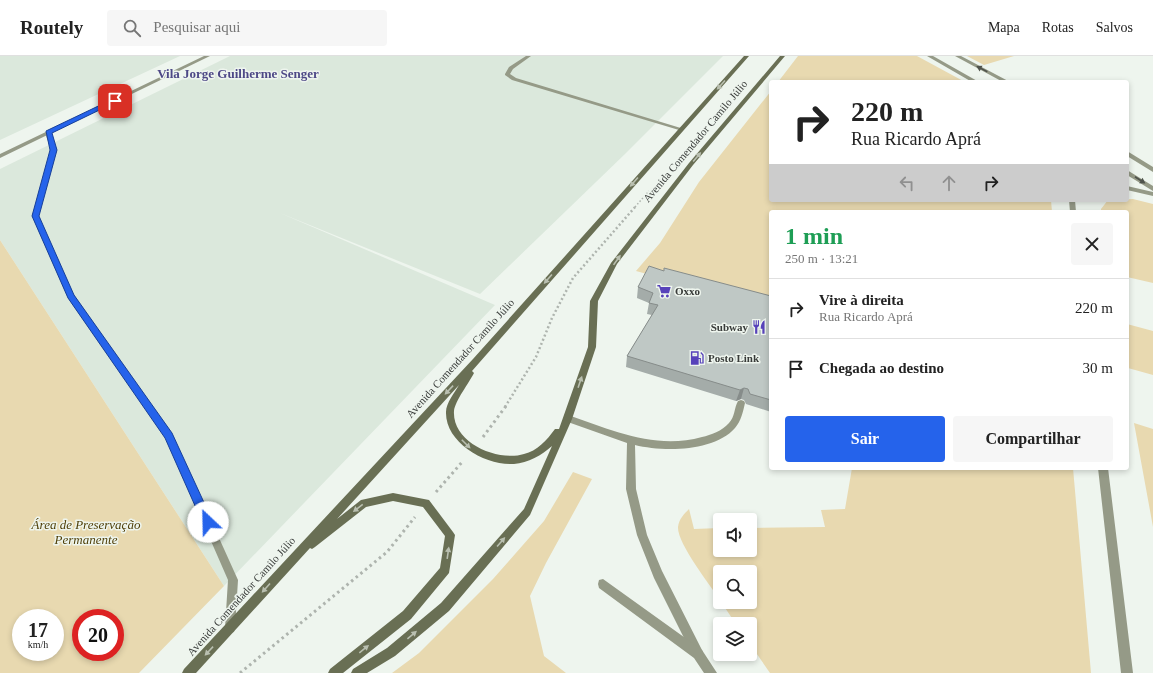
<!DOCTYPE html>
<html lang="pt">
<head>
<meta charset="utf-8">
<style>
	:root { --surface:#fff; --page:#f6f6f6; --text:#222; --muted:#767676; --line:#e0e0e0; --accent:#2563eb }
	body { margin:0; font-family:Georgia,serif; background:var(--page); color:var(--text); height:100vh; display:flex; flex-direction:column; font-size:15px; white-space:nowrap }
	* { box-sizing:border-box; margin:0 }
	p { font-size:13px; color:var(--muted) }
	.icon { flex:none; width:22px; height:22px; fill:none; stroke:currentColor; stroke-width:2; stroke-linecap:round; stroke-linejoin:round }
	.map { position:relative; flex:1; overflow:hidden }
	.details { position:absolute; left:769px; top:154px; width:360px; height:260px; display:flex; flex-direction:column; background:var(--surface); border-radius:4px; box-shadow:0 2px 6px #0003 }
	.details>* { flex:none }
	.top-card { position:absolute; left:769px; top:24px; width:360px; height:122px; border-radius:4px; box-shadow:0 2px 6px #0003; background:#fff; color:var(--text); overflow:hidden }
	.tools { position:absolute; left:713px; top:457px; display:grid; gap:8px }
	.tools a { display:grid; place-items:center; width:44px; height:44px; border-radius:4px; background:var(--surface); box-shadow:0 2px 6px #0003; font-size:20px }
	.speed { position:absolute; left:12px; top:553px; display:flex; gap:8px; font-size:20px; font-weight:700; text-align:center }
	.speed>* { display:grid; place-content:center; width:52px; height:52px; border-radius:50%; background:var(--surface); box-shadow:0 2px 6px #0003; line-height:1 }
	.speed small { font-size:10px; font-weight:400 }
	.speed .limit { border:6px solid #d22; background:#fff; color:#111 }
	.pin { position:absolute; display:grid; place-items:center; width:34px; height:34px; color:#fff; margin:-17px; border-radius:8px; box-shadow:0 2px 6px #0006 }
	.me { position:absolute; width:44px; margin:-22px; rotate:336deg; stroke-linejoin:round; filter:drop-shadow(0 0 3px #0008) }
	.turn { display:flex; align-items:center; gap:14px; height:84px; padding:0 16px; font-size:18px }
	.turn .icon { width:52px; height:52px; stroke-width:2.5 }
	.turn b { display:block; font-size:28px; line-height:34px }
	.lanes { display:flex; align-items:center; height:38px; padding:0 16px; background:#0003; justify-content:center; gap:20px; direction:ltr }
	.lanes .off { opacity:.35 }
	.round { display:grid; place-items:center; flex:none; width:42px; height:42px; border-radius:4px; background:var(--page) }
	.head { display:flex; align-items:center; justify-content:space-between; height:68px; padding:0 16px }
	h1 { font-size:24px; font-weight:700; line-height:30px; color:#1e9e55 }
	.primary-button { display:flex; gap:8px; margin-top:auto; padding:8px 16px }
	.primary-button a { flex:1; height:46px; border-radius:4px; background:var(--accent); color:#fff; font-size:16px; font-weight:700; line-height:46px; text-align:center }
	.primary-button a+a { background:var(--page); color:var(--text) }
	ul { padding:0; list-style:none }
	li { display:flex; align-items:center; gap:12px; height:60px; padding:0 16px; border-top:1px solid var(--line) }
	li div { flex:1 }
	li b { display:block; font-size:15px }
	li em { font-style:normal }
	header { display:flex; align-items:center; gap:24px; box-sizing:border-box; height:56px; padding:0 20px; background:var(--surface); border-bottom:1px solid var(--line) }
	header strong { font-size:19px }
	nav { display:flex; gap:22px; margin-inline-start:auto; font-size:14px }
	.search { width:280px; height:36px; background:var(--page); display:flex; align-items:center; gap:10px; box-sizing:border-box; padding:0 14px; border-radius:4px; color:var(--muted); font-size:15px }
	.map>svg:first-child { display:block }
	.built { fill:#dbe8dc }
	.green { fill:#e8d9b0; fill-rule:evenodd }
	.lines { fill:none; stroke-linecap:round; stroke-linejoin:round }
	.path-far2 { stroke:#aeb4ae; stroke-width:1.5; stroke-dasharray:1.5 2; stroke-linecap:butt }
	.path-far1 { stroke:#aeb4ae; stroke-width:2.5; stroke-dasharray:2 2.5; stroke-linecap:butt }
	.path { stroke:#aeb4ae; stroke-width:3; stroke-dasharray:2.5 3.5; stroke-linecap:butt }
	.service { fill:#959a87; fill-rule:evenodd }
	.minor { fill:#959a87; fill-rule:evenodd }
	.secondary { fill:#696f54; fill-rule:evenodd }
	.wall { fill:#a4aca9 }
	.shaded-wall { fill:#868c8a }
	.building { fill:#bfc8c5; stroke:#868c8a }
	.oneway { fill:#4f534c }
	.oneway2 { fill:#b9bfb0 }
	.route { fill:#2563eb; stroke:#184099 }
	.labels { text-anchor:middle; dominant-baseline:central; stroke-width:3; stroke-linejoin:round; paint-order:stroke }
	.street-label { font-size:11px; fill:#383b39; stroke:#eef5ee }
	.poi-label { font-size:11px; font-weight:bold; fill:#383b39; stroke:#eef5ee; text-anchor:start }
	.far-district-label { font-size:13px; font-weight:bold; fill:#4d4886; stroke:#eef5ee }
	.near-park-label { font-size:13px; font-style:italic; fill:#4f3f07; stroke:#eef5ee }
</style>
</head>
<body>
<header>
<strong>Routely</strong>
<div class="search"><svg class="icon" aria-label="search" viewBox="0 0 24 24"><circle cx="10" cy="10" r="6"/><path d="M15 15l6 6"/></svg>Pesquisar aqui</div>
<nav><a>Mapa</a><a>Rotas</a><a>Salvos</a></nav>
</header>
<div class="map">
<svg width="1153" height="617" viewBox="0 0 1153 617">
	<rect width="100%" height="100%" fill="#eef5ee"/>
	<path class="built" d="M0,0H180L0,84Z
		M230,0H723L625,98L480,238L280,157L495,249L224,530L0,184V113Z"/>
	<path class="green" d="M798,0H917L965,26H778Z
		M967,0H1014L984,9Z
		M771,35V144H1051L1052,156H771V252L636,215L660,187L699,126Z
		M1133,143L1153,148V227L1127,221V156H1101V153L1108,144Z
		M0,184L224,530L139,617H0ZM21,562H55V596H21ZM81,562H115V596H81Z
		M1127,268L1153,275V319L1128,312Z
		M1134,367L1153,373V471Z
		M852,412H1073L1091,617H770L750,588V568H736L721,546H750V516H720V544C710,529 677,487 678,471C679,463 684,458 689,453L694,473L720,472V494H750V472L825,471L821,454L845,453Z
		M573,416L592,423L546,507L530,540L544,600L566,617H392L419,597L493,523L544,465Z"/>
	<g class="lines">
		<path class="path-far2" d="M635,151L649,135"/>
		<path class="path-far1" d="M505,351L536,301L552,262L573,222L636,150"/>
		<path class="path" d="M483,381L506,350
			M436,436L463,405
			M240,617L387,496L415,461"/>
		<path class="service" d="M526,0H531L513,13L510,18L516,22L684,73L679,74L512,24L505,19V18L509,11Z
			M48,75L51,77L57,94L38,160L74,239L173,380L238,524L235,572L234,576L230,577L226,576L225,572L228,524L166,382L68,242L32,160L51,94L45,77Z
			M741,344L744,345L745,347C743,356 741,365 735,372C714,396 663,396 635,389L636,433L647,479L662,515L703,596L701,600L697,602L693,600L654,522L637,479L626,433L627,387L565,365L564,363L565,361L568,359C612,374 655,394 702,381C711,379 722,375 729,367C735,361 734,352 738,345Z"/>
		<path class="minor" d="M204,0H210L0,102V98Z
			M927,0H933L979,26H972Z
			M955,0H961L1010,26H1003Z
			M1127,95L1153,111V116L1127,100Z
			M1127,114L1153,130V135L1127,119Z
			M1127,130L1153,136V140L1127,134Z
			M1069,144H1075L1076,156H1070Z
			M1098,412H1108L1133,617H1121Z
			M603,523L702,594L717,617H704L694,602L599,532L598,528L599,524Z"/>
		<path class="secondary" d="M744,0H749L472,315L474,317C469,327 455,345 454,355C452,387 498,406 524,398C537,395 547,384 555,373H559L588,291L590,245L611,207L689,107L780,0H785L693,109L617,208L598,245L596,291L572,363L530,459L449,555L395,600L367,617H351L353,613L387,592L441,547L524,453L552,390C542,399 528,407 514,408C486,410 445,387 446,356C446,347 455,336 459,329L337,463L361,444L393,437L429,444L453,476L455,479L449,517L411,563L343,617H328L330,613L403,555L440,512L445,480L423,451L393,445L366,451L315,491L312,493L310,492L196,617H182L184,613L473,303Z"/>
	</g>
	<path class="wall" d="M664,215L771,240V356L746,348L744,344L741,343L736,345L626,311L627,300L652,259L647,258L649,247L637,242L638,231Z"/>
	<path class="shaded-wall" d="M744,332L741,343L736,345L740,334Z"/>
	<path class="building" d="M649,210L664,215V212L771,240V344L750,338L748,333L744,332L740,334L627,300L658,249L649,247L653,237L638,231Z"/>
	<defs><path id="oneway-solid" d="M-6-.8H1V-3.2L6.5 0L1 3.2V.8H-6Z"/></defs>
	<g class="oneway">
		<use href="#oneway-solid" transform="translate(982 13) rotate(-153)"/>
		<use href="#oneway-solid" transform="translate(1140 124) rotate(33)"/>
	</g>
	<g class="oneway2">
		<use href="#oneway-solid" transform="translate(721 29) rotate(132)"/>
		<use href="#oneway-solid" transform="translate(697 101) rotate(-50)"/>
		<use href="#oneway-solid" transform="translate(634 126) rotate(131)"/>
		<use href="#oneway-solid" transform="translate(617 204) rotate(-55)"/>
		<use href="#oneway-solid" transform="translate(548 223) rotate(131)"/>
		<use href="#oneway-solid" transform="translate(580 326) rotate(-71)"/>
		<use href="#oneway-solid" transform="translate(449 334) rotate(133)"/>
		<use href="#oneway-solid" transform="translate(466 388) rotate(45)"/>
		<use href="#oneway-solid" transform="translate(358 452) rotate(142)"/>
		<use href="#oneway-solid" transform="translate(501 486) rotate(-49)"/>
		<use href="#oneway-solid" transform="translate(448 497) rotate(-82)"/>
		<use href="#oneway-solid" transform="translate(266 532) rotate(132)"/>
		<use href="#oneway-solid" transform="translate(412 579) rotate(-40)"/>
		<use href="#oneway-solid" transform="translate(364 593) rotate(-39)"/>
		<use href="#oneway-solid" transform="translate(209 595) rotate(133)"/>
	</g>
	<path class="route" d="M113,43L118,45L52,77L57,94L39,160L74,239L172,377L213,466L211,470L208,472L204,470L165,382L68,242L32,160L50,94L46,75Z"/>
	<defs>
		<symbol id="supermarket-bare" viewBox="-9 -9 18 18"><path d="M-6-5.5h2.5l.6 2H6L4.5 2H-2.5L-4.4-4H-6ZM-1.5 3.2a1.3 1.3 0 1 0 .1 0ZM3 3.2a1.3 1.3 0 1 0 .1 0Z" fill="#5742ba" stroke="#eef5ee" stroke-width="2.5" paint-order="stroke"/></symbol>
		<symbol id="restaurant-bare" viewBox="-9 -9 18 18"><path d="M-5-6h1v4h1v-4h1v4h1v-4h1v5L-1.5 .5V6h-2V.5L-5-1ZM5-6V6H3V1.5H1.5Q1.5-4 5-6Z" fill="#5742ba" stroke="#eef5ee" stroke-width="2.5" paint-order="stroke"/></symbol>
		<symbol id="fuel-bare" viewBox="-9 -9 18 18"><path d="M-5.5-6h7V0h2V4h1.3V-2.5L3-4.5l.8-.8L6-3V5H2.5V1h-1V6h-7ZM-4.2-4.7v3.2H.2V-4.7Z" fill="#5742ba" stroke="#eef5ee" stroke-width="2.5" paint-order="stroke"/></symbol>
	</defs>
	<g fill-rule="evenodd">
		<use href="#supermarket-bare" x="654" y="225" width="20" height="20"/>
		<use href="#restaurant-bare" x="749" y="261" width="20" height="20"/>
		<use href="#fuel-bare" x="687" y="292" width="20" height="20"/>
	</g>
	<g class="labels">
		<g class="street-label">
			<text transform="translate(695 85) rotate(-50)">Avenida Comendador Camilo Júlio</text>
			<text transform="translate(460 302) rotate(-48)">Avenida Comendador Camilo Júlio</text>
			<text transform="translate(241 540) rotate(-48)">Avenida Comendador Camilo Júlio</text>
		</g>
		<g class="poi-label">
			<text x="675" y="235">Oxxo</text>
			<text x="748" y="271" text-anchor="end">Subway</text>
			<text x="708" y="302">Posto Link</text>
		</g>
		<g class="far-district-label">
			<text x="238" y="17">Vila Jorge Guilherme Senger</text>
		</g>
		<g class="near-park-label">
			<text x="86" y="468">Área de Preservação<tspan x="86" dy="15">Permanente</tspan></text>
		</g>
	</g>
</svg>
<div class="tools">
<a><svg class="icon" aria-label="sound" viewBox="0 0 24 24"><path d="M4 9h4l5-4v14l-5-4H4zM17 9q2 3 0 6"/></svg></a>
<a><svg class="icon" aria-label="search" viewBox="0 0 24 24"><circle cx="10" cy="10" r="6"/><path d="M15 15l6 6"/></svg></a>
<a><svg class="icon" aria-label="layers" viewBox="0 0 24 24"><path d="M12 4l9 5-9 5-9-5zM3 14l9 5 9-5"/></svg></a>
</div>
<div class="speed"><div>17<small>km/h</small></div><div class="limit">20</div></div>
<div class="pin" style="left:115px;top:45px;background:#d93025"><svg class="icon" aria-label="arrive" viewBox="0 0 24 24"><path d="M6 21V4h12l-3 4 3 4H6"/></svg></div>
<svg class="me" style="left:208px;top:466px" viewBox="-20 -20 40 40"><circle r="19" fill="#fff"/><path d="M0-13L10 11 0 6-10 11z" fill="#2563eb"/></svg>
<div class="top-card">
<div class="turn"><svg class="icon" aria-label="right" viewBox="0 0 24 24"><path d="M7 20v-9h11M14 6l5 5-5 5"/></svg><div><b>220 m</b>Rua Ricardo Aprá</div></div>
<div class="lanes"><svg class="icon off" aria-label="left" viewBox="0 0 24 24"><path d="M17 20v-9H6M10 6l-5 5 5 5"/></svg><svg class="icon off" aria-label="ahead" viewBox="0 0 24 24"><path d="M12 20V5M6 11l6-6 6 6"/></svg><svg class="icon" aria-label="right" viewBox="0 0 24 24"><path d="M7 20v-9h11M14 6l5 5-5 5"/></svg></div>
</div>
<section class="details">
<div class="head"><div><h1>1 min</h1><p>250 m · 13:21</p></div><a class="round"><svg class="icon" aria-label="close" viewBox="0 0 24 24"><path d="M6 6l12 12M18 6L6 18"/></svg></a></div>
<ul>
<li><svg class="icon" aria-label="right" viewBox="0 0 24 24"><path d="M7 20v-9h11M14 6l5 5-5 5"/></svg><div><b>Vire à direita</b><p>Rua Ricardo Aprá</p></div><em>220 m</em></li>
<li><svg class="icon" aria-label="arrive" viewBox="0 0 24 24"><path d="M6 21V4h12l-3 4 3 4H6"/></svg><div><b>Chegada ao destino</b></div><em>30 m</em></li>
</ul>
<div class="primary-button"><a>Sair</a><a>Compartilhar</a></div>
</section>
</div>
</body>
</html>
